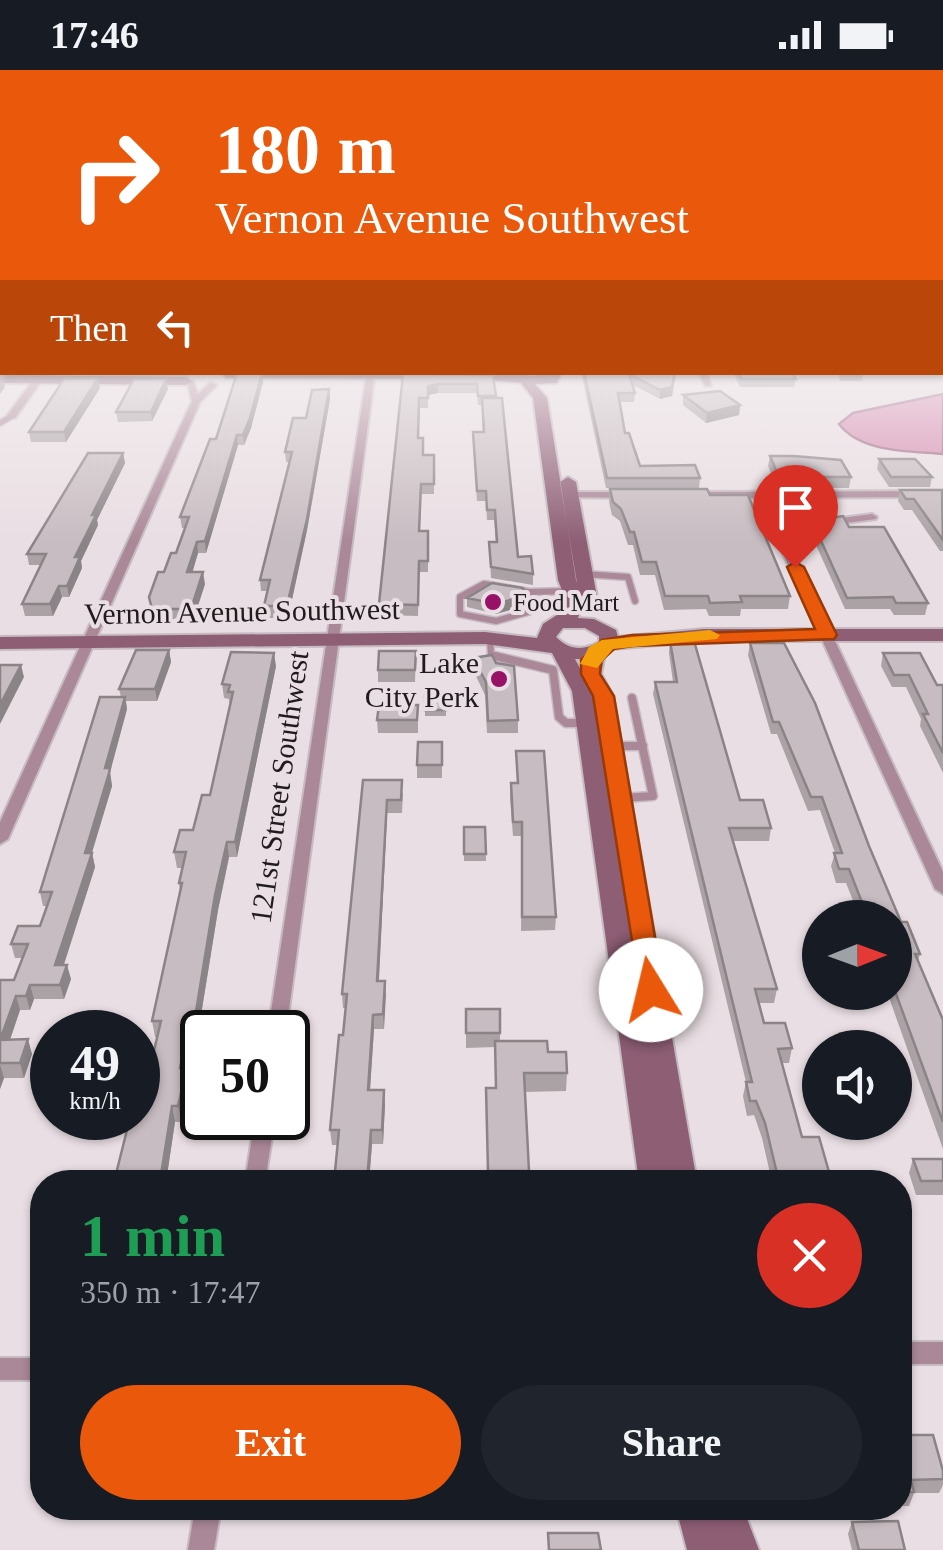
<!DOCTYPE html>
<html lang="en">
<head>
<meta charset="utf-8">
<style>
	:root { --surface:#171b24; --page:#20242c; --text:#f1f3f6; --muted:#9ea1a6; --accent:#ea580c }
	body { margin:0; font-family:"Times New Roman",serif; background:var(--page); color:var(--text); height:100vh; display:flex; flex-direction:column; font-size:38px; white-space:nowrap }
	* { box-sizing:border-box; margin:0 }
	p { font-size:32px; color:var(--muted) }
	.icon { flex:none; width:55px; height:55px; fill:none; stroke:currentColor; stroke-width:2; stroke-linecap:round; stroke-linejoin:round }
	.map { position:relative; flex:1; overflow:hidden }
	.panel { position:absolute; left:30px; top:1100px; width:882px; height:350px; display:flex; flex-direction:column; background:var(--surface); border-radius:40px; box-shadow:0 2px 8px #0004 }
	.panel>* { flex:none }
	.hud { position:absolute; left:0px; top:0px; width:945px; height:305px; box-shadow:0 2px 8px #0004; background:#ea580c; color:#fff; overflow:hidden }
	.needle { width:65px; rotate:89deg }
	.fabs { position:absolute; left:802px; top:830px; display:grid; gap:20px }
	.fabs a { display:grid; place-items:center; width:110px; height:110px; border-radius:50%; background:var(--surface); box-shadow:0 2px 8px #0004; font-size:50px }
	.speed { position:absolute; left:30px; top:940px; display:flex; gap:20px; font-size:50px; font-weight:700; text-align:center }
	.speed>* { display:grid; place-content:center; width:130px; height:130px; border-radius:50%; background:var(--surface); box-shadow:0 2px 8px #0004; line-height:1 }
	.speed small { font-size:25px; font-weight:400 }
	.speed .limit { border:5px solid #111; border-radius:15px; background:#fff; color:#111 }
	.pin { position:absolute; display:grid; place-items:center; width:85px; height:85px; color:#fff; margin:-102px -42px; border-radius:50% 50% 50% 0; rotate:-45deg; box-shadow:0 0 10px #0007 }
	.pin .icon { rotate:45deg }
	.me { position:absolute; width:110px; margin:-55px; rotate:351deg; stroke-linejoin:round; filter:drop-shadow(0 0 8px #0008) }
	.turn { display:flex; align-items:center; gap:35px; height:210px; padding:0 50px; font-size:45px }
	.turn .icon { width:130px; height:130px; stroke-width:2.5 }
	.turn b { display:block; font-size:70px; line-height:85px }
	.then { display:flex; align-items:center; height:95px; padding:0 50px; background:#0003; gap:20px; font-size:38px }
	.round { display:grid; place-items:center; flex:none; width:105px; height:105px; border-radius:52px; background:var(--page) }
	.head { display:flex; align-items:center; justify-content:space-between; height:170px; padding:0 50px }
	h1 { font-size:60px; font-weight:800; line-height:75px; color:#1e9e55 }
	.primary-button { display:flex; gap:20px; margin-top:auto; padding:20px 50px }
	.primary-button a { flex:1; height:115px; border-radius:60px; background:var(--accent); color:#fff; font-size:40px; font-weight:800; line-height:115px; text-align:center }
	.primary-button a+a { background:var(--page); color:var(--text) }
	.status { display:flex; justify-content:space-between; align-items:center; height:70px; padding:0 50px; background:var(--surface); direction:ltr }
	.status svg { height:28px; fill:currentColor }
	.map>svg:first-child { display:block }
	.water { fill:#d68ab0; stroke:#9f6984; stroke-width:2.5 }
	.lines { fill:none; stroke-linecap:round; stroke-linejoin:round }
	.lane-far2-casing { stroke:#c5bbc0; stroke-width:8 }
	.lane-far1-casing { stroke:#c5bbc0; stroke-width:9 }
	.lane-casing { stroke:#c5bbc0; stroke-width:11 }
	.street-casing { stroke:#c5bbc0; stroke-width:4 }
	.secondary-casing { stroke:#c5bbc0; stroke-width:4 }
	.lane-far2 { stroke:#ab8898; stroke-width:5 }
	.lane-far1 { stroke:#ab8898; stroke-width:6 }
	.lane { stroke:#ab8898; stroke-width:8 }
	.street { fill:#ab8898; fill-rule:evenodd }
	.secondary { fill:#8e5e75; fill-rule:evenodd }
	.wall { fill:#aba2a6 }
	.shaded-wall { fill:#8b8487 }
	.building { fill:#c7bcc1; stroke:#8b8487; stroke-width:2.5 }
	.route { fill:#ea580c; stroke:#983908; stroke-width:2.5 }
	.slow { fill:#f59e0b }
	.poi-dot { fill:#971166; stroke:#e9dee3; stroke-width:4 }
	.labels { text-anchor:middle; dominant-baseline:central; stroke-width:8; stroke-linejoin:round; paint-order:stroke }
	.far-poi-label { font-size:25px; fill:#201c1e; stroke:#e9dee3; text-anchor:start }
	.street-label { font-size:30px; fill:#201c1e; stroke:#e9dee3 }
	.poi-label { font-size:30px; fill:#201c1e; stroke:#e9dee3; text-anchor:end }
</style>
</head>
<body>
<div class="status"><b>17:46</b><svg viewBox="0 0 49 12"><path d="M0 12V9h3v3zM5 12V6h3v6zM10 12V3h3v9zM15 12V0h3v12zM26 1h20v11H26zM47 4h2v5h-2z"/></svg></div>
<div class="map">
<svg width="943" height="1480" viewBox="0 0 943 1480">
	<rect width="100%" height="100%" fill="#e9dee3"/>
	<path class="water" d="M943,324V384C910,381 861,383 839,354L853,343Z"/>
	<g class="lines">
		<defs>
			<path id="lane-far2" d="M0,353L12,346"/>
			<path id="lane-far1" d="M584,504L628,507L635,531
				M484,514L529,522L531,541L496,551L460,544V527Z
				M529,522L572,521
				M490,568L491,585L505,588"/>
			<path id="lane" d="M495,586L553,600L559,647L566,653H582
				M612,676H643
				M623,728L653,726L632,628"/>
			<path id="street" d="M39,302H48L15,348H9L7,346Z
				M367,302H375L286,962H268Z
				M699,302H707L711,316H705Z
				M187,311H193L198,324L210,313L217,315L200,332L8,769L0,774V752L192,331Z
				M943,421V427L692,428L687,425L692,422Z
				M570,422H629L634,425L629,428L566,427L565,425Z
				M872,444L877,447L876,449L794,460L787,468L943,802V824L935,819L776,468L787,455Z
				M255,1048H275L265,1112H245Z
				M900,1272H943V1294H900Z
				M0,1288H42V1310H0Z
				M195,1438H221L214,1480H188Z"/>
			<path id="secondary" d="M221,302H526L529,306L562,302L557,313L535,314L547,328L576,510L577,513L560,412L568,407L576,412L599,538L590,543L581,539L578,548L594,549L616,560L618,567L704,559H943V571H704L613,579L605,584L601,604L613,626L697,1112H639L572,621L552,583L485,574L0,579V567L485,562L537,568L543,554L563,541L566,530L558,510L533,328L521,313L479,309L226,308ZM563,558H585L599,566V572C583,581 569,580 556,567ZM575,589H585L582,602Z
				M0,305L186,307L192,311L186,315L0,313Z
				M676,1438H743L759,1480H687Z"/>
		</defs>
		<use href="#lane-far2" class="lane-far2-casing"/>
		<use href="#lane-far1" class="lane-far1-casing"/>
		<use href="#lane" class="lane-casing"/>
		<use href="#street" class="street-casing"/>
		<use href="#secondary" class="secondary-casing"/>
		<use href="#lane-far2" class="lane-far2"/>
		<use href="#lane-far1" class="lane-far1"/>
		<use href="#lane" class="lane"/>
		<use href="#street" class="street"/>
		<use href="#secondary" class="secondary"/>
	</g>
	<path class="wall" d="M581,302H676L672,326L660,329L633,315L635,323L634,332H619L625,363L640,396L700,408L699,418H606Z
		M733,302H792L796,309L794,317H740Z
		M838,302H863L862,311H840Z
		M262,303L263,312L251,358L244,375H238L206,483H198L192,502L205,514L193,551H154L149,527L176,483L185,458H182L180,447L216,369Z
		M403,304L493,305L518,487L533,504V515L491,508L489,472H496L494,450H487L486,431H477L473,371L484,362L482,335H478L477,323H438L428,325V338H420L418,368L423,385H434V424H421L420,461H428V502H419L418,546L380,545L379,534Z
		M100,318L66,372H31L29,362Z
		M168,319L152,351L118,352L116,342Z
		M329,319L330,329L307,460L288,548H265L264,536L267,521H261L260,510L289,392H286L285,382L306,348Z
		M683,325L740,335L739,345L706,353L683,335Z
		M123,383L125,393L97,450L98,455L81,491L82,498L69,527H62L53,546H25L22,534L41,495H29L27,484Z
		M770,386L851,407L849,418H778L768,396Z
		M879,389L932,407L930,417H889L877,399Z
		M610,419L710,425L790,526L788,539H741L740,546H709L706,539L664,540L655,505H640L633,475H628L620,451L612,445L609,432Z
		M786,420L834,445L804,449L790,446L784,431Z
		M900,420L943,421V481H940L912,440H904L898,431Z
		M812,451L849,457L928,533L925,545H894L890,539H845L810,462Z
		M524,526V536L496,544L467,537V528Z
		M670,571L740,730L771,758L769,771H733L777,919L774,933H759L764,953L792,978L789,993H782L802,1067L831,1109L830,1112H772L762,1068L754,1045L747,1046L743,1026L746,1012L653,624L655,612H673L669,583Z
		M750,573L869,776L901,852L920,884L918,891L943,950V1079L887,922H895V848H860L846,813H836L831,796L835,783L820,740L808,741L777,664H771L748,585Z
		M169,580L171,592L157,631H126L127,639L110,702L112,716L92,783L95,797L64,895L71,909L64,929H34L30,940H20L10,970L32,984L24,1008H4L0,1019V910H14L23,888H15L11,874L40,856L47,836H43L40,822L121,627L119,619Z
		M416,581L415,612H378V600Z
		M883,583L937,615H943V703L920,656L921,649L906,617H892L881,596Z
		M473,588L496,593L518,650V663H487L485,625L473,600Z
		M276,596L237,787H229L218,840L195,982H190L186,998L190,1014L182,1052H175L166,1112H114L138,1048L157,967H155L152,951L180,822L179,813L183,798H177L174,782L193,760L210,725L230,636L229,629L224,628L222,614Z
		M446,624V646H425V625Z
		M418,635V663H378L377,650Z
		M442,672V708H417V695Z
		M516,681L556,847L555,860L521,861L522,766H513L510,727L511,713H517Z
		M363,710L403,723L402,743H387L379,911H385L384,959H374L370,1020L385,1034L383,1074H372L369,1112H334L338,1075H332L330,1060L343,965L345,938H343L342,924Z
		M464,757H485L486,791H464Z
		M466,939H500V971L548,982L567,1003L566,1021L524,1022L528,1112H488L486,1036L495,1018V977L466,978Z
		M913,1089H943V1125H916L909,1103Z
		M900,1365L943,1401V1415L939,1423H914L909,1436H900Z
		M852,1452L905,1480H852L848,1464Z"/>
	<path class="shaded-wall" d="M676,302L672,326L660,329V320Z
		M262,303L263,312L251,358L244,375L243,365Z
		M3,308L5,317L0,324V312Z
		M98,308L100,318L66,372L64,362Z
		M166,309L168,319L152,351L151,342Z
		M438,314V323L428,325V316Z
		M329,319L330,329L307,460L288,548L287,536Z
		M740,335L739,345L706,353L707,343Z
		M237,365L238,375L206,483L205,471Z
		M123,383L125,393L97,450L98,455L81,491L82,498L69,527L67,516L75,487L92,445Z
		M836,434L834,445L804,449L805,438Z
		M197,472L198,483L189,514L187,502Z
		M203,502L205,514L193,551L191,539Z
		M59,516L62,527L53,546L50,534Z
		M524,526V536L496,544V534Z
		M169,580L171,592L157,631L155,619Z
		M274,583L276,596L237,787L235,772Z
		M21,595L24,607L0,654V635Z
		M125,627L127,639L110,702L112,716L88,795L92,783L95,797L59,909L55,895L105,698Z
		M387,730V743L378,925L377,911Z
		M227,772L229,787L218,840L195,982L192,966L215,825Z
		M67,895L71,909L64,929L60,915Z
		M385,911L386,925L384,959L383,944Z
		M30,915L34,929L30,940L26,926Z
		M16,926L20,940L5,984L0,970Z
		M373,945L374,959L369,1034L368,1020Z
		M187,966L190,982L183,1014L180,998Z
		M28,969L32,984L24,1008L20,993Z
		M0,994L4,1008L0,1019Z
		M187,998L190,1014L182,1052L178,1036Z
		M384,1020L385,1034L383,1074L382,1060Z
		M172,1036L175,1052L166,1112H161Z
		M371,1060L372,1074L369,1112H367Z"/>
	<path class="building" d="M0,265H2V293H0Z
		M584,302H675L672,317L660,320L629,304L635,323H618L625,363H629L640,396L695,395L700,408H607Z
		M738,302H792L796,309H741Z
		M237,303H262L250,348L243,365H237L205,471L197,472L187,502H203L191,539H152L149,527L158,502H164L171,483H176L189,447H180L210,369H216Z
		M403,304L493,305L496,326H478L477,314H438L428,316V328H419L418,368H423V385H434V414H421L419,461H428V491H419L418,535L379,534Z
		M98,308L64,362H29L64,309Z
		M134,309H166L151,342H116Z
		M329,319L307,449L287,536H264L270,510H260L292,382H285L293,348H306L312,320Z
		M720,321L740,335L707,343L683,325Z
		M482,328H502L518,487L531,486L533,504L491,497L489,472H497L495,440H487L486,421H477L473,362H484Z
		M88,383H123L92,445H96L75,487H80L67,516H59L50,534H22L46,484H27Z
		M770,386H794L841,390L851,407H779Z
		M879,389H915L932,407H891Z
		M610,419H707L710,425H748L790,526H740L742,532L710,533L708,526H665L656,492H642L634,462H630L621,439L613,432Z
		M786,420H827L836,434L805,438L792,435Z
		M900,420H942L943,470L914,429H906Z
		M843,446L849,457H884L928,533H896L893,527L847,528L812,451Z
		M492,513L523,518L524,526L496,534L467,528Z
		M670,571H694L740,730H763L771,758H729L777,919H755L764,953H785L792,978L778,979L802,1067H819L831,1109H814L815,1112H779L765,1053L756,1031H750L746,1012H752L655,612H677Z
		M750,573H784L815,633L869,776L901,852H907L920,884H915L943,950V1052L895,921V848H868L849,799H839L834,783H842L822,727H811L779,652H773Z
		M136,580H169L155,619H119Z
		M379,581H416L415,600H378Z
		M231,582L274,583L235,772H227L215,825L192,966H187L180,998H187L178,1036H172L160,1111L114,1112L130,1048H138L161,951H152L182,813H179L186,782H174L180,760H193L202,725H210L233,622H228L230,615L222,614Z
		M883,583H920L937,615H943V683L923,644H928L909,605H894Z
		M492,585L496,593L514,596L518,650L488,651L486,612L473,588Z
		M0,595H21L0,635Z
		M446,624V640H425V625Z
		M100,627H125L105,698H110L109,703L85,783H92L55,895H67L60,915H30L26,926H16L0,970L28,969L20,993H0V910H14L28,874H11L18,856H40L52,822H40Z
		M379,635H418L417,650H377Z
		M418,672H442V695H417Z
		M516,681H544L556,847H522V752H513L511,713H518Z
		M363,710H402L401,730H387L377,911H385L383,944L373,945L368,1020H384L382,1060H371L367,1112H334L339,1060H330L339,965H343L347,924H342Z
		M464,757H485L486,784H464Z
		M466,939H500V963H466Z
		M495,971H547L548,982H566L567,1003H524L529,1101H488L486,1018H496Z
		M913,1089H943V1111H921Z
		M900,1365H933L943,1401V1409L911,1410L914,1422H900Z
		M898,1451L905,1480H859L852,1452Z
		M548,1463H598L601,1480H549Z"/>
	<linearGradient id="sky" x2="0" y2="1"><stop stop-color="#a1a3d2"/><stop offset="0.56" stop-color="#f5f0f2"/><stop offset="1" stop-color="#f5f0f2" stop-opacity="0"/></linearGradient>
	<rect width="943" height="472" fill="url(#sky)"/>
	<path class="route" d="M795,492L804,497L837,565L834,569L632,576L614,579L601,591L600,604L614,626L664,920L651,930L641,927L593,626L581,604V590L602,570L632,565L815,559L787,497Z"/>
	<path class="slow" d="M710,560L720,565L717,569L613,579L597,598L580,594L589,577L602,570Z"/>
	<g class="poi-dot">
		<circle cx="493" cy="532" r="10"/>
		<circle cx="499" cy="609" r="10"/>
	</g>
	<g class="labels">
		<g class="far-poi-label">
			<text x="513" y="532">Food Mart</text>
		</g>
		<g class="street-label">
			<text transform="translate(242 541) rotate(-1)">Vernon Avenue Southwest</text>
			<text transform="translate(279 717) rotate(-82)">121st Street Southwest</text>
		</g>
		<g class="poi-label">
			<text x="479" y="592">Lake<tspan x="479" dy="34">City Perk</tspan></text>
		</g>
	</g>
</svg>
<div class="fabs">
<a><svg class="needle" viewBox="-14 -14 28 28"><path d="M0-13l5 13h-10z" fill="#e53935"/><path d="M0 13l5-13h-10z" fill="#9ea1a6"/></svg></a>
<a><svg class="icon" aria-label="sound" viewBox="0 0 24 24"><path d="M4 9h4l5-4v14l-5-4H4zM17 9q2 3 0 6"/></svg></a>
</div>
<div class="speed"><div>49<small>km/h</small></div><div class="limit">50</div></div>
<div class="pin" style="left:795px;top:497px;background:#d93025"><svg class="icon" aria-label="arrive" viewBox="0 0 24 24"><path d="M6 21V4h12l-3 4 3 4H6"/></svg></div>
<svg class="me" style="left:651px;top:920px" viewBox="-20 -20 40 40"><circle r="19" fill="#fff"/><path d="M0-13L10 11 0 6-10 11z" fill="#ea580c"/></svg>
<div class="hud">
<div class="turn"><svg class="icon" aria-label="right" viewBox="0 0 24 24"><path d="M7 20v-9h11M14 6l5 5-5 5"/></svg><div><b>180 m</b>Vernon Avenue Southwest</div></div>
<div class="then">Then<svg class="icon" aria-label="left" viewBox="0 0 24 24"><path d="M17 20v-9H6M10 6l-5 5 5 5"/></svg></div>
</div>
<section class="panel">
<div class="head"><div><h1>1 min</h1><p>350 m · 17:47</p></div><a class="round" style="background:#d93025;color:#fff"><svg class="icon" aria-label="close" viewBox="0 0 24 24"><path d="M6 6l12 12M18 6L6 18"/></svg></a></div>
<div class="primary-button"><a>Exit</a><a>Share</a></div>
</section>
</div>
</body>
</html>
